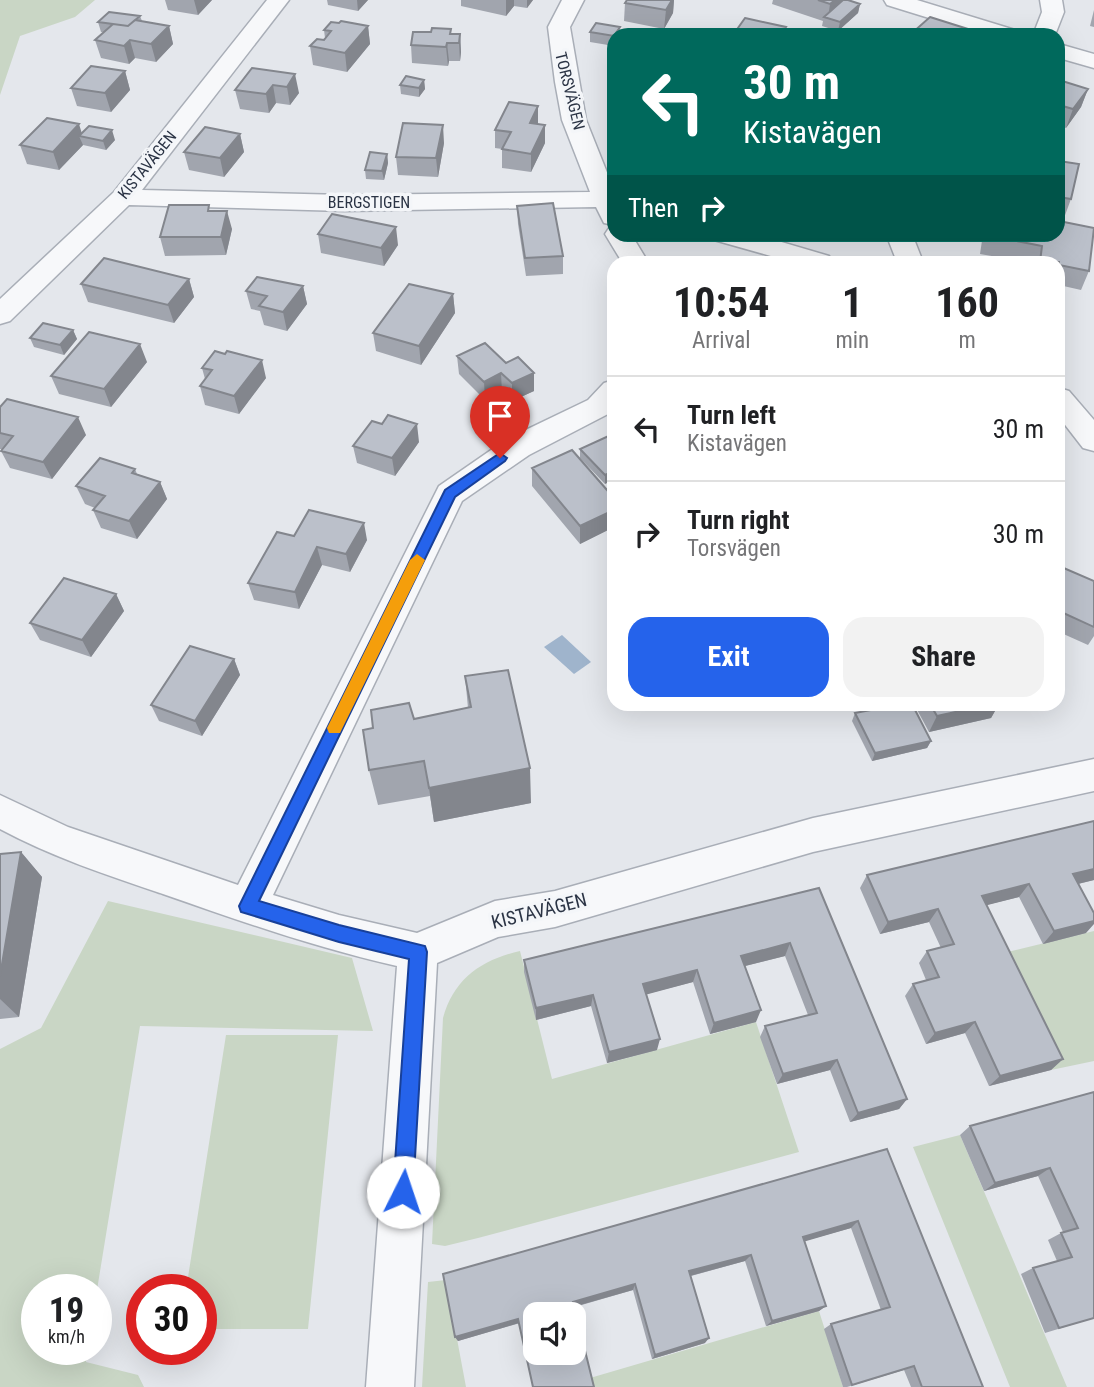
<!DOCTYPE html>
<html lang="en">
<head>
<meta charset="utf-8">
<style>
	:root { --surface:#fff; --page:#f2f2f2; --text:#202124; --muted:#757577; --line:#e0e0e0; --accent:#2563eb }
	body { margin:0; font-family:"Roboto Condensed",sans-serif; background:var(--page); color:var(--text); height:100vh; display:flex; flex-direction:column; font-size:26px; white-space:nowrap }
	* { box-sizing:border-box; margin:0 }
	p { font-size:23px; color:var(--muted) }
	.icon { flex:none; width:38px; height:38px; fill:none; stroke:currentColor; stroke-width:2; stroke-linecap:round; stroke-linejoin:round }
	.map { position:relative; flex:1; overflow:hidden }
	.sheet { position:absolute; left:607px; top:256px; width:458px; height:455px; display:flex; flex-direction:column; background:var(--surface); border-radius:21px; box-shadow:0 7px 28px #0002 }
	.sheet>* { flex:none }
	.top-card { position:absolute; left:607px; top:28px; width:458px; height:214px; border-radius:21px; box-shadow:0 7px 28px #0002; background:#00695c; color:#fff; overflow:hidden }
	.tools { position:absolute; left:523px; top:1302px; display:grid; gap:14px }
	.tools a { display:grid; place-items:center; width:63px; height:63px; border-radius:14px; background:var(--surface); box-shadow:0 7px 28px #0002; font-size:35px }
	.speed { position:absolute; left:21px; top:1274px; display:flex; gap:14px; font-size:35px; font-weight:700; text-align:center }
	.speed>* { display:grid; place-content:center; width:91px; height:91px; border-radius:50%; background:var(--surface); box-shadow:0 7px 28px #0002; line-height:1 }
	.speed small { font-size:18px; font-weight:400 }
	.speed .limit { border:10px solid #d22; background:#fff; color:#111 }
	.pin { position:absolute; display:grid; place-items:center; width:60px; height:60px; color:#fff; margin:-72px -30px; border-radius:50% 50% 50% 0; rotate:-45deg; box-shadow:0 0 7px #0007 }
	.pin .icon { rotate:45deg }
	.me { position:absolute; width:77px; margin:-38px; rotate:4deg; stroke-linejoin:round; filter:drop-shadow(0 0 5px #0008) }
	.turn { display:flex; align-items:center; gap:24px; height:147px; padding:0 21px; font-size:32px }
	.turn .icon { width:91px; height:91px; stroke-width:2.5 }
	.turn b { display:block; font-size:49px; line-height:60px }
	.then { display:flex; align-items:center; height:66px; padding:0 21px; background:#0003; gap:14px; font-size:26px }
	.eta { display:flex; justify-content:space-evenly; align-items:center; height:119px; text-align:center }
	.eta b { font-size:42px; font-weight:700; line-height:49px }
	.cta { display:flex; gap:14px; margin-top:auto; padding:14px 21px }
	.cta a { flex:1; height:80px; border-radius:21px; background:var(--accent); color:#fff; font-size:28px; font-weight:700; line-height:80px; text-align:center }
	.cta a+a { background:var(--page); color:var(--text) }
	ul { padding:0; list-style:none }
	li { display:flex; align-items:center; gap:21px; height:105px; padding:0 21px; border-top:2px solid var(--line) }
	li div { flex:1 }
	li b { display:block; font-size:26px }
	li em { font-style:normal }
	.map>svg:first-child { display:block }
	.green { fill:#c9d6c5 }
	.water { fill:#9fb4cc }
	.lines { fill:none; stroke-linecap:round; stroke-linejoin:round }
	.street-casing { stroke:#a9aeb7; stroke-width:3 }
	.street { fill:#f7f8fa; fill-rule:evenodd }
	.wall { fill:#a1a5ae }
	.shaded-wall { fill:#83868d }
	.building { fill:#bbc0ca; stroke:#83868d; stroke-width:2; fill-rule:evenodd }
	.route { fill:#2563eb; stroke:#184099; stroke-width:2 }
	.slow { fill:#f59e0b }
	.labels { text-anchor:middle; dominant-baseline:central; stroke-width:7; stroke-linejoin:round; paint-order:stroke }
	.far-street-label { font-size:16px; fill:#2b3445; stroke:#f4f6f9 }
	.street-label { font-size:19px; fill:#2b3445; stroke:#f4f6f9 }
</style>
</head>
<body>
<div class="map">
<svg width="1094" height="1387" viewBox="0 0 1094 1387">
	<rect width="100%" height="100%" fill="#e4e7ec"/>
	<path class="green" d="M0,0H95L75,17L20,36L0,95Z
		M108,901L352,958L373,1031L140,1026L96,1296V1290H37V1349H88L86,1362L138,1375L144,1387H0V1049L41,1028Z
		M1094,931V1061L1051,1070L995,955Z
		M520,951L552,1079L756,1022L799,1152L478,1238L445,1246L432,1244L443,1018C454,979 481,960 520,951Z
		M226,1035H338L308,1329H201V1290H186Z
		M960,1135L1067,1387H1010L913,1147Z
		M446,1280L466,1387H422L428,1282Z
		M819,1311L843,1387H592L590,1378Z"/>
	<path class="water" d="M562,635L591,662L574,674L544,647Z"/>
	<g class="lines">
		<defs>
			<path id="street" d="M267,0H289L142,190L344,195L590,192L562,120L555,82L548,27L562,0H584L570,27L586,120L614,190V225L604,223L596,207L344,211L129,205L10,321L0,324V299L114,192Z
				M884,0H917L1015,30L1018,35H984L887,5Z
				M1040,0H1062L1064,12L1055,35H1033L1042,12Z
				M1059,44L1094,54V68L1059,58Z
				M614,227V234H631L648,262H622L605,234L609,228Z
				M710,234H754L829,256L833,262H792L714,240Z
				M886,234H912L923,262H897Z
				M614,380V408L608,414L529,455L462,501L273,895L339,915L417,933L495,901L555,891L813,818L1094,759V791L813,852L555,927L498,937L437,963L414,1387H366L397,966C317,948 240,921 163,894C107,875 52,857 0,829V795L68,827L238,885L439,486L507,439L588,400L604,383Z
				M1059,388L1069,391L1094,420V451L1083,448L1059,417Z"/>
		</defs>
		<use href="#street" class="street-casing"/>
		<use href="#street" class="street"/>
	</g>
	<path class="wall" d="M165,0H212L198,15L168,10Z
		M327,0H368L358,11L328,5Z
		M461,0H533L527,8L514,6L506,16L461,6Z
		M627,0H674L673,13L664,29L624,21L625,3Z
		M773,0H848L860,4L858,13L838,31L822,26L823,21L772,4Z
		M1094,10V27L1090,26Z
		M140,16L142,21L169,26L173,44L156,62L135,58L129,64L101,58L95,40L104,32H101L98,22Z
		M339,23L368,26L370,44L347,72L313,65L310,46L325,38L324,30Z
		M620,27L619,35H614V46L590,42V32Z
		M451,34H460L461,52L460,61H449L448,66L412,63L411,45Z
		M252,68L299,93L290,105L276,103L269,113L240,109L235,90Z
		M125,71L130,90L111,112L77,106L71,88Z
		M424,80L425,89L419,97L401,94L400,85Z
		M1059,80L1088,89L1081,107L1066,128L1059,125Z
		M538,106V124L545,125V143L531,172L502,168V149L495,148V130Z
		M82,134L115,140L106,150L83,145L59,170L27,164L20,145Z
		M240,134L244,152L224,177L189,170L184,152Z
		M444,143L438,177L398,175L396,157Z
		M387,154L388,163L384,180L366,179L365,170Z
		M1059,161L1071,199L1064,218L1059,217Z
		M517,206L563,256V274L526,276L518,224Z
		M211,211L232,229L226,255L165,256L160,237Z
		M318,234L398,245L384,266L321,253Z
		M983,234H1059L1089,271L1081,290L1059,285V262H1026L980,254Z
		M189,279L194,297L174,323L88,302L81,284Z
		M303,286L307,304L287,331L264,325L260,311L251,309L246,291Z
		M453,294L455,313L421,365L376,351L373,333Z
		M73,330L77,339L64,355L34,347L30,338Z
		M457,356L506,363L534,373V391L512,401L502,392L485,400L459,374Z
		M147,362L111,407L59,394L51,376Z
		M202,368L266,378L239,414L205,405L200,386L205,379Z
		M0,407L86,435L52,479L10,468L1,451L2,449H0Z
		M613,434L605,484L580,458V449Z
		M419,442L395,476L357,463L353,446Z
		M532,468L614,498V527L580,544L532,486Z
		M135,469L137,474L160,482L167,499L137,539L101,528L93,510L95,508L85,504L76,486Z
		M294,536L367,540L350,572L322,565L299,609L254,600L248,583Z
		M1059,566L1094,581V636L1088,645L1059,632Z
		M116,594L124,611L91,657L40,640L30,623Z
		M234,659L240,675L202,736L159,721L151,705Z
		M465,676L531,803L434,822L430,796L378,805L369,770L414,719L468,708Z
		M914,704H999L991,718L929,732Z
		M855,713L931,741L927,748L872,761L852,721Z
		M1094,821V880L1078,884L1086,933L1043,944L1019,897L986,905L1063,1059L1051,1070L989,1086L965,1033L926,1044L905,996L913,984L926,980L919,963L927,951L941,948L929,922L880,934L860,888L867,875Z
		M21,852L42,877L19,1017L0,1019V854Z
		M819,888L907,1099L899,1109L850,1122L830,1070L777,1084L760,1037L765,1026L808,1015L785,956L745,966L756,1022L710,1034L693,982L646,994L657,1050L607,1063L591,1006L536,1020L524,972V960Z
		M1094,1092V1318L1045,1333L1021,1274L1033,1268L1057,1261L1048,1240L1063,1232L1038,1176L984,1191L960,1135L970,1126Z
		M887,1149L983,1387H911L904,1370L847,1387H843L824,1329L831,1324L881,1310L851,1228L804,1241L826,1306L819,1311L766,1326L745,1261L691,1276L705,1343L652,1359L633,1290L458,1341L455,1337Z"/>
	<path class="shaded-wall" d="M194,0H212L198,15Z
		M357,0H368L358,11Z
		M506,0H514V6L506,16Z
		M527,0H533L527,8Z
		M672,0H674L673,13L664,29L666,10Z
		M835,0H844L828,18L830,4Z
		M860,4L858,13L838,31L840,22Z
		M169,26L173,44L156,62L151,44Z
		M368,26L370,44L347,72L345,53Z
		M460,34L461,52L460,61L459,43Z
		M130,40L135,58L129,64L124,46Z
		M447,43L449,61L448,66L446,47Z
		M125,71L130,90L111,112L105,93Z
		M295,74L299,93L290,105L287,87Z
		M424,80L425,89L419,97V88Z
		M273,85L276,103L269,113L266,94Z
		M1088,89L1081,107L1066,128L1073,109Z
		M538,106V124L530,123Z
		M79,124L83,137L79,136L83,145L59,170L53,152Z
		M443,125L444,143L438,177L436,158Z
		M545,125V143L531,172V154Z
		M112,130L115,140L106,150L103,141Z
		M240,134L244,152L224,177L220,158Z
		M387,154L388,163L384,180L382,171Z
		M227,211L232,229L226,255L221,237Z
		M396,227L398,245L384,266L381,248Z
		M189,279L194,297L174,323L168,305Z
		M303,286L307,304L287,331L283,312Z
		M453,294L455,313L421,365L419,346Z
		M73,330L77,339L64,355L60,345Z
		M140,344L147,362L111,407L104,389Z
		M262,360L266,378L239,414L234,396Z
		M501,373L502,392L485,400L484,382Z
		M534,373V391L512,401V383Z
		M78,417L86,435L52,479L43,462Z
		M417,424L419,442L395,476L392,458Z
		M614,471V480L605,484V475Z
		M160,482L167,499L137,539L129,521Z
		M614,510V527L580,544V526Z
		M364,523L367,540L350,572L346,554Z
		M317,547L322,565L299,609L295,592Z
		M116,594L124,611L91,657L82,640Z
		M234,659L240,675L202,736L195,721Z
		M992,704H999L991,718L929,732L937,716Z
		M931,741L927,748L872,761L875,753Z
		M530,768L531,803L434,822L429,788Z
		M21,852L42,877L19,1017L0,999V976Z
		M1094,869V880L1061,888L1073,874Z
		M1029,884L1019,897L972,909L982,896Z
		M938,909L929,922L880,934L888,922Z
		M1094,921V924L1086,933L1043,944L1054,931Z
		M790,943L785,956L737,968L741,956Z
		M697,970L693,982L641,996L643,984Z
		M593,995L591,1006L536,1020V1008Z
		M761,1010L756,1022L710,1034L714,1023Z
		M975,1022L965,1033L926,1044L935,1033Z
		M660,1039L657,1050L607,1063L609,1052Z
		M1063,1059L1051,1070L989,1086L1000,1076Z
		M837,1060L830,1070L777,1084L783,1074Z
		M907,1099L899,1109L850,1122L858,1113Z
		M1050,1168L1038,1176L984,1191L995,1183Z
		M858,1221L851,1228L796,1244L803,1237Z
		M751,1255L745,1261L686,1277L689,1271Z
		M635,1284L633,1290L573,1307V1302Z
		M826,1306L819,1311L766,1326L772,1321Z
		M518,1319L519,1323L458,1341L455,1337Z
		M709,1338L705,1343L652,1359L655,1355Z"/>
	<path class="building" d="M627,0H672L666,10L625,3Z
		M818,0H835L830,4Z
		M843,0H848L860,4L840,22L824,17Z
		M109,12L140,16L128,26L98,22Z
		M930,17L987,35H918L912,33Z
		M745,18L786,27L780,35H733Z
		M135,20L169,26L151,44L130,40L124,46L95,40L113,24L128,26Z
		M341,21L368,26L345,53L310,46L317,39L324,40L331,31L324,30L331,22L339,23Z
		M596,23L620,27L614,36L590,32Z
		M432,28L451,29L450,34H460L459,43H447L446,47L411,45L413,32H431Z
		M91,66L125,71L105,93L71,88Z
		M252,68L295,74L287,87L273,85L266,94L235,90Z
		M406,76L424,80L419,88L400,85Z
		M1059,80L1088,89L1073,109L1059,105Z
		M509,102L538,106L530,123L545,125L531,154L502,149L511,132L495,130Z
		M47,118L79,124L53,152L20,145Z
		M403,123L443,125L436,158L396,157Z
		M89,126L112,130L103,141L79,136Z
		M205,127L240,134L220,158L184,152Z
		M370,152L387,154L382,171L365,170Z
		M1059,161L1079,164L1071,199L1059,197Z
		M553,203L563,256L525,258L517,206Z
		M169,205H209L208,211H227L221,237H160Z
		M332,214L396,227L381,248L318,234Z
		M1059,221L1094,228L1089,271L1059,265V262H1040L1042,246L986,235L1059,234Z
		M104,258L189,279L168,305L81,284Z
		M257,277L303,286L283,312L259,306L267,296L246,291Z
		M409,284L453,294L419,346L373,333Z
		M43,323L73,330L60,345L30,338Z
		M89,332L140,344L104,389L51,376Z
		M485,343L506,363L518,357L534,373L512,383L501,373L484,382L457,356Z
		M215,351L225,354L227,351L262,360L234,396L200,386L212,370L202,368Z
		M7,399L78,417L43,462L1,451L13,436L0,433V407Z
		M388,415L417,424L392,458L353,446L372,421L382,424Z
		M613,434L614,435V471L605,475L580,449Z
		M572,450L614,498V510L580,526L532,468Z
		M100,458L135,469L132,473L160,482L129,521L93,510L105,496L76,486Z
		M309,510L364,523L346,554L317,547L295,592L248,583L277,532L294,536Z
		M1059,566L1094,581V627L1059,611Z
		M64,578L116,594L82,640L30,623Z
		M190,646L234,659L195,721L151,705Z
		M508,670L530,768L429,788L424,761L369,770L363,730L373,728L371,710L409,703L414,719L471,707L465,676Z
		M902,704H912L931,741L875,753L855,713Z
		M930,704H992L937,716Z
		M1094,821V869L1073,874L1094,913V921L1054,931L1029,884L982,896L1063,1059L1000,1076L975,1022L935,1033L913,984L939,977L927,951L954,944L938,909L888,922L867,875Z
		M21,852L0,976V854Z
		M819,888L907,1099L858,1113L837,1060L783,1074L765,1026L817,1013L790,943L741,956L761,1010L714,1023L697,970L643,984L660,1039L609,1052L593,995L536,1008L524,960Z
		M1094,1092V1318L1059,1328L1033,1268L1072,1257L1061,1233L1078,1228L1050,1168L995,1183L970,1126Z
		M887,1149L983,1387H922L914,1366L852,1385L831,1324L890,1307L858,1221L803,1237L826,1306L772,1321L751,1255L689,1271L709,1338L655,1355L635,1284L573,1302L594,1387H533L518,1319L455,1337L443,1274ZM536,1314H574V1353H536Z"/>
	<path class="route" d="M500,453L507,458L505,461L455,497L259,901L339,925L425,946L427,952L413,1192L410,1199L403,1202L396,1199L393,1192L409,959L339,942L248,914L241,912L239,906L445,490Z"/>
	<path class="slow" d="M417,554L425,560L340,733H329L327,728L329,724L410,560Z"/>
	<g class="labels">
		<g class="far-street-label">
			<text transform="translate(570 91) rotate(76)">TORSVÄGEN</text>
			<text transform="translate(147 165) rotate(-51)">KISTAVÄGEN</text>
			<text x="369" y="202">BERGSTIGEN</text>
		</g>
		<g class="street-label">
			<text transform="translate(539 911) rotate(-14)">KISTAVÄGEN</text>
		</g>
	</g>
</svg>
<div class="tools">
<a><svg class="icon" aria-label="sound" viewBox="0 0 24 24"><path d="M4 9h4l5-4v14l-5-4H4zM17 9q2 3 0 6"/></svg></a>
</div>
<div class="speed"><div>19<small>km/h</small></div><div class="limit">30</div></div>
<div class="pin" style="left:500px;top:458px;background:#d93025"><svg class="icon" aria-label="arrive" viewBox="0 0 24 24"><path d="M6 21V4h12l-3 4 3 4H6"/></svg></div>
<svg class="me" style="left:403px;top:1192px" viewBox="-20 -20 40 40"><circle r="19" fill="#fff"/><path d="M0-13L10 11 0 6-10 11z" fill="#2563eb"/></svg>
<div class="top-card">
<div class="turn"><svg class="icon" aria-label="left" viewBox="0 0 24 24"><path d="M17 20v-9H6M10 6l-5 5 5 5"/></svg><div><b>30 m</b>Kistavägen</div></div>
<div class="then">Then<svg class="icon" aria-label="right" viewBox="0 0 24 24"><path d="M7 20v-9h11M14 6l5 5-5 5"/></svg></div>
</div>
<section class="sheet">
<div class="eta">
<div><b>10:54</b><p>Arrival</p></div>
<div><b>1</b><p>min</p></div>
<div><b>160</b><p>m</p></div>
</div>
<ul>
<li><svg class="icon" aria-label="left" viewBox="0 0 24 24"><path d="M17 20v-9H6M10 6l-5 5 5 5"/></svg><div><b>Turn left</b><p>Kistavägen</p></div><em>30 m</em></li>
<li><svg class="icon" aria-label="right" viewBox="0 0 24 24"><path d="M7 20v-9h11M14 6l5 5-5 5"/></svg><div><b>Turn right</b><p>Torsvägen</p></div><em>30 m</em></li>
</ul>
<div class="cta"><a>Exit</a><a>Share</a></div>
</section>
</div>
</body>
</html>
